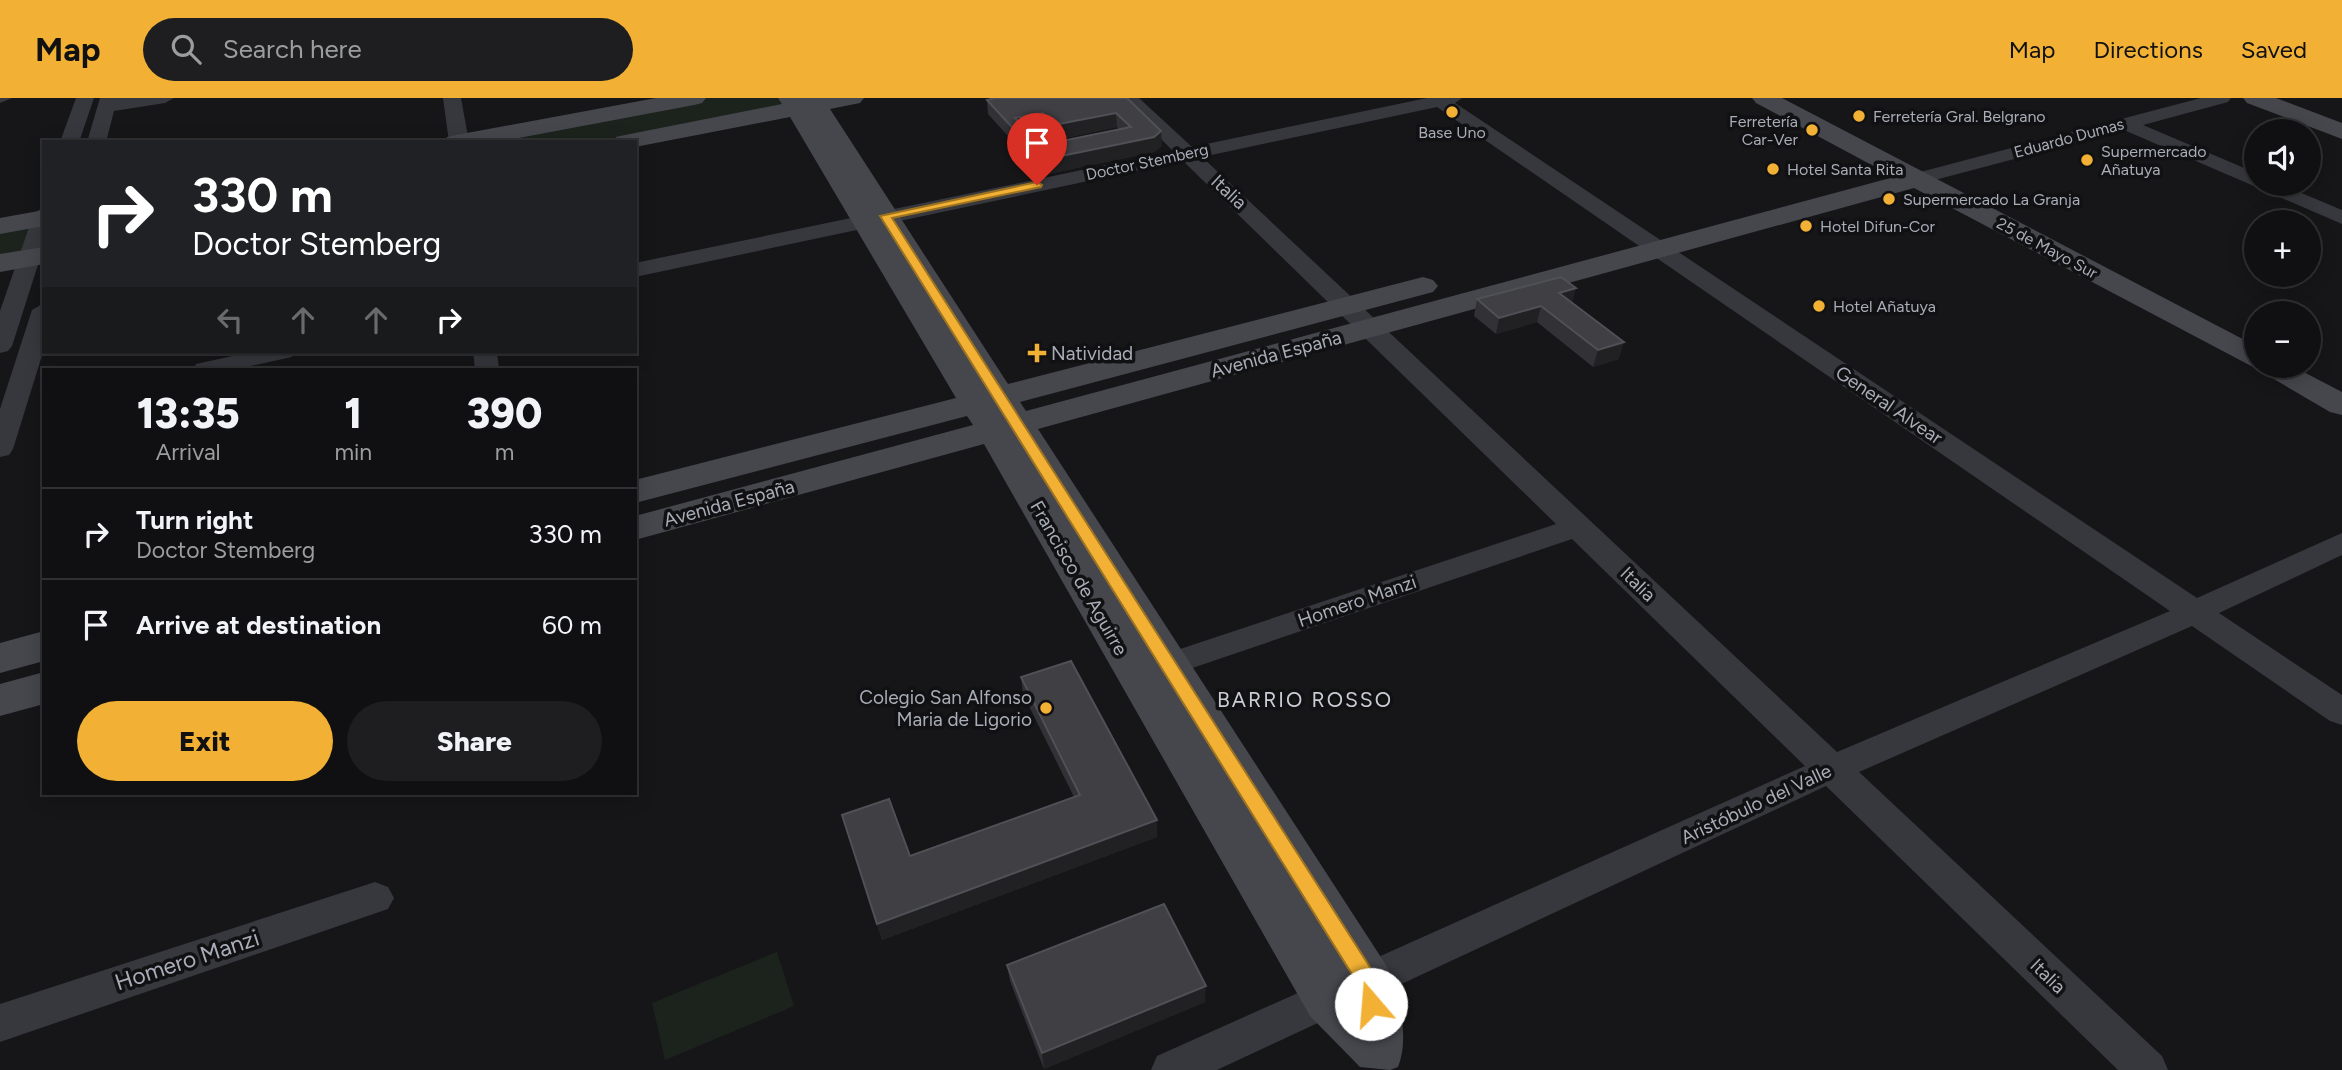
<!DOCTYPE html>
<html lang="en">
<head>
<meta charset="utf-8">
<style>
	:root { --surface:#101012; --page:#1e1e20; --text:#f1f3f6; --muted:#9c9d9f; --line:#303032; --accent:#f2b134 }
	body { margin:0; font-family:Figtree,sans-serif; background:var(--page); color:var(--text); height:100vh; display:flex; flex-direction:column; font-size:26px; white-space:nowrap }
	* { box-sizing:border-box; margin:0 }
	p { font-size:23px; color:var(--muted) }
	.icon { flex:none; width:38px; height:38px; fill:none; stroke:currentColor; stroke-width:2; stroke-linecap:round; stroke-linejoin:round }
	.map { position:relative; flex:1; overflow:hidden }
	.sheet { position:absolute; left:42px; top:270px; width:595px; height:427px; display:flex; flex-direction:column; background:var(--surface); border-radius:0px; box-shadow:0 4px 18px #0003,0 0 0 2px var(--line) }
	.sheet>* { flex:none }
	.banner { position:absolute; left:42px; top:42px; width:595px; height:214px; border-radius:0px; box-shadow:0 4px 18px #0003,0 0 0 2px var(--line); background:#202124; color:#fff; overflow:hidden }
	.buttons { position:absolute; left:2244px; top:21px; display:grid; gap:14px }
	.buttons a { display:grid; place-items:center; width:77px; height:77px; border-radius:50%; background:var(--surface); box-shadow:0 4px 18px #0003,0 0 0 2px var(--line); font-size:35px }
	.pin { position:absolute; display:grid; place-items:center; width:60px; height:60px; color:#fff; margin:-72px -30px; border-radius:50% 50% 50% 0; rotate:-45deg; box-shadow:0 0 7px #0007 }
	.pin .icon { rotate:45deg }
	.me { position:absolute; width:77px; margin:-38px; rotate:342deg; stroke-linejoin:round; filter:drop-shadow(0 0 5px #0008) }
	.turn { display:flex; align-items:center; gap:24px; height:147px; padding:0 35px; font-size:32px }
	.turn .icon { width:91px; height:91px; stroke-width:2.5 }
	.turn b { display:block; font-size:49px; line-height:60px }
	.lanes { display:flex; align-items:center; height:66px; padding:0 35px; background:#0003; justify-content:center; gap:35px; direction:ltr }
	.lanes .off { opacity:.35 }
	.eta { display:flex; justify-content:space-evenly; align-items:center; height:119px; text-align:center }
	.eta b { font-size:42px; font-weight:800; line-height:49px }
	.primary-button { display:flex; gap:14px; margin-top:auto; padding:14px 35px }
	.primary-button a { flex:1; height:80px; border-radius:42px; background:var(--accent); color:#111; font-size:28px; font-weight:800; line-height:80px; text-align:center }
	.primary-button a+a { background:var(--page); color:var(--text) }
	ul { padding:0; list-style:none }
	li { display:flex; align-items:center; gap:21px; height:91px; padding:0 35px; border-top:2px solid var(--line) }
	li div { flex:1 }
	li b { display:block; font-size:26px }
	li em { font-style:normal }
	header { display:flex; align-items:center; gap:42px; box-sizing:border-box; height:98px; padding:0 35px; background:var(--accent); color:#111 }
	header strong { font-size:33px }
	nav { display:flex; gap:38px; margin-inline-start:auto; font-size:24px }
	.search { width:490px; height:63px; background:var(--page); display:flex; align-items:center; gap:18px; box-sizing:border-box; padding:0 24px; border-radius:38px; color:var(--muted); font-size:26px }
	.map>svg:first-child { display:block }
	.green { fill:#1c231d }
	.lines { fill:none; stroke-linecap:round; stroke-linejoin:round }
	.street { fill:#37383d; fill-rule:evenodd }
	.secondary { fill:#45474d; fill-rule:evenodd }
	.wall { fill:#323236; fill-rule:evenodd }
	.shaded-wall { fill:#212124 }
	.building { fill:#3f3f44; stroke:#4f5156; stroke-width:2; fill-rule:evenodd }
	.route { fill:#f2b134; stroke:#9d7322; stroke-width:2 }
	.poi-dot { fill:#f2b134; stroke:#111113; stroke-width:2.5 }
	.labels { text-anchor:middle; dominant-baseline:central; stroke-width:7; stroke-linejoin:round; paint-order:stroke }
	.far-poi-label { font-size:16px; fill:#a8adb8; stroke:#111113; text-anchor:start }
	.far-street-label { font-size:16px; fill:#a8adb8; stroke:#111113 }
	.street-label { font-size:19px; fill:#a8adb8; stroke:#111113 }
	.poi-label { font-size:19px; fill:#a8adb8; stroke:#111113; text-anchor:start }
	.neighbourhood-label { font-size:21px; letter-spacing:2px; fill:#c9ccd4; stroke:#111113 }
	.near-street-label { font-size:23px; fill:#a8adb8; stroke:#111113 }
</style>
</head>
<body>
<header>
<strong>Map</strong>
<div class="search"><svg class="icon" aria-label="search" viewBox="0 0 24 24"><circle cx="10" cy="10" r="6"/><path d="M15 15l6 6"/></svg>Search here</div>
<nav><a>Map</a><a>Directions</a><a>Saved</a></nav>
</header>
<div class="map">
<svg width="2342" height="972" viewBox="0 0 2342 972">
	<rect width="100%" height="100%" fill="#161618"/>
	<path class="green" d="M706,0H842L612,44H468Z
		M44,122V152L0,160V130Z
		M777,854L794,908L665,962L652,905Z"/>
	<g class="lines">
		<path class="street" d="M0,0H12L0,5Z
			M76,0H94L79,44H60Z
			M100,0H174L165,5L114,13L106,44H87Z
			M443,0H461L469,44H449Z
			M1120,0H1139L1192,49L1427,0H1462L1455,5L2197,500L2342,435V457L2219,515L2342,597V627L2330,623L2192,528L1859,674L2162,958L2168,972H2118L1826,688L1217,972H1151L1157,958L1805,668L1572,441L1160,581L1149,585L1138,581L1133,573L1138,565L1556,426L1183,63L635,179V165L1173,53ZM1437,9L2170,513L1837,654L1202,59Z
			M2201,0H2231L2228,4L2143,27L2256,75V86H2280L2342,112V126L2124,32L1916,87L1906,81L1909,77Z
			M44,109V148L12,248L8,253L0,255V213L34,115Z
			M44,205V251L13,351L9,357L0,359V311L32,212Z
			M251,254H295L292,259L237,271H193L196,266Z
			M473,254H497L499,271H475Z
			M375,784L388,789L394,800L388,811L0,944V906Z"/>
		<path class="secondary" d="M656,0H706L702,5L694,7L497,44H444L447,39L456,37Z
			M778,0H864L860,5L830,11L1008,286L1423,179L1433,182L1438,188L1433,194L1020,304L1026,313L1894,79L1756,5L1752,0H1782L2256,248V268H2292L2342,294V317L2330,314L2255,270L1914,90L1038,331L1386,867C1399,896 1410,940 1398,969L1390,972L1360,969L1310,918L984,346L635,442V418L973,327L967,318L635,405V382L956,300L790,19L635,49V44H613L616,39L625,37L782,6Z
			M2243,0H2276L2342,25V41L2247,5Z
			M44,112V128L0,136V120Z
			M44,149V166L0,174V156Z
			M44,533V563L0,575V545Z
			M44,574V606L0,618V586Z"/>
	</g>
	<path class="wall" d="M1127,0L1162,48L1154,54L1043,77L988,16L987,2ZM1117,29L1119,32L1057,44L1055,42Z
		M1477,201L1572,205L1619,261L1593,269L1537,224L1496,236L1474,218Z
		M1021,579L1157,722V739L882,842L847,734L910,758L1074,699L1023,596Z
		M1007,867L1205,904L1044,971L1010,883Z"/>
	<path class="shaded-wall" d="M1043,15L1044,29L1116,15L1117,29L1044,44L1017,35L1015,20Z
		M1161,33L1162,48L1154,54L1043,77L1042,62Z
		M1576,190L1572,206L1559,195Z
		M1541,208L1537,224L1496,236L1499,220Z
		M1624,244L1619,261L1593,269L1598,252Z
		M1157,722V739L882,842L877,826Z
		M1206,888L1205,904L1044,971L1042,955Z"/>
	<path class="building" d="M995,0H1127L1161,33L1154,39L1042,62L987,2ZM1043,15L1047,20L1020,25L1015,20ZM1116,15L1131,29L1057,44L1043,29Z
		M1561,179L1576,190L1559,195L1624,244L1598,252L1541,208L1499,220L1477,201Z
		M1071,563L1157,722L877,826L842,717L889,701L910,758L1080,697L1021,579Z
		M1164,806L1206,888L1042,955L1007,867Z"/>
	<path class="route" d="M1037,84L1042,87L1041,89L892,120L1375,877L1382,906L1379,913L1371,916L1364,913L1358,886L880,118Z"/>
	<g class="poi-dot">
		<circle cx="1452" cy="14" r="7"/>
		<circle cx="1859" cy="18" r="7"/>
		<circle cx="1812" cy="32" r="7"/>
		<circle cx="2087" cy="62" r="7"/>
		<circle cx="1773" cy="71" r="7"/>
		<circle cx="1889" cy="101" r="7"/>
		<circle cx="1806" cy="128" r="7"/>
		<circle cx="1819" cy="208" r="7"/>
		<path d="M1033.5 244.5h7v7h7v7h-7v7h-7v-7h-7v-7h7z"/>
		<circle cx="1046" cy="610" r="7"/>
	</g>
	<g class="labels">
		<g class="far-poi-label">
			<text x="1873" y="18">Ferretería Gral. Belgrano</text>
			<text x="1798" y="23" text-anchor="end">Ferretería<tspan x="1798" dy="18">Car-Ver</tspan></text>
			<text x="1452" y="34" text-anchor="middle">Base Uno</text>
			<text x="2101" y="53">Supermercado<tspan x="2101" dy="18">Añatuya</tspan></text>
			<text x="1787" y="71">Hotel Santa Rita</text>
			<text x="1903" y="101">Supermercado La Granja</text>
			<text x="1820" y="128">Hotel Difun-Cor</text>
			<text x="1833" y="208">Hotel Añatuya</text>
		</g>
		<g class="far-street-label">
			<text transform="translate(2069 40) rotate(-15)">Eduardo Dumas</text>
			<text transform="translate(1147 64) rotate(-12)">Doctor Stemberg</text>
			<text transform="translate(2047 150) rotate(28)">25 de Mayo Sur</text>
		</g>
		<g class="street-label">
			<text transform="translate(1229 94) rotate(43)">Italia</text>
			<text transform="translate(1276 256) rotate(-15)">Avenida España</text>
			<text transform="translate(1889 307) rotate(34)">General Alvear</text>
			<text transform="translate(729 405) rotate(-15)">Avenida España</text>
			<text transform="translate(1079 480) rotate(60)">Francisco de Aguirre</text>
			<text transform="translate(1638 486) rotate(44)">Italia</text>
			<text transform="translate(1357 503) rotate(-19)">Homero Manzi</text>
			<text transform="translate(1756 706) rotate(-25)">Aristóbulo del Valle</text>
			<text transform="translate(2048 878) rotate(44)">Italia</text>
		</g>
		<g class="poi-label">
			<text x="1051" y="255">Natividad</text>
			<text x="1032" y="599" text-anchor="end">Colegio San Alfonso<tspan x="1032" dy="22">Maria de Ligorio</tspan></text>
		</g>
		<g class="neighbourhood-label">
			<text x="1305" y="601">BARRIO ROSSO</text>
		</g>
		<g class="near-street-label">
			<text transform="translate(187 862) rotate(-18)">Homero Manzi</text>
		</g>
	</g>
</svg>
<div class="buttons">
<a><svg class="icon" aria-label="sound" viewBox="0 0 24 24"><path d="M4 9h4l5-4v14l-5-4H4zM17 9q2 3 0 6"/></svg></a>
<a>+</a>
<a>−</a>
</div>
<div class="pin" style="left:1037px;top:87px;background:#d93025"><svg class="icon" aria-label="arrive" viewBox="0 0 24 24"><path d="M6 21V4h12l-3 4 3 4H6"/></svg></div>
<svg class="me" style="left:1371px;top:906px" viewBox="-20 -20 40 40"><circle r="19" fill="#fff"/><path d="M0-13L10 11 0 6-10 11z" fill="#f2b134"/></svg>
<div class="banner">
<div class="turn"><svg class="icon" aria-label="right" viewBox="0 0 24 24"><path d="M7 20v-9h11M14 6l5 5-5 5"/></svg><div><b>330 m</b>Doctor Stemberg</div></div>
<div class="lanes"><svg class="icon off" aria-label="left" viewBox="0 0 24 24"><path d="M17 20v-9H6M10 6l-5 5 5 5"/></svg><svg class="icon off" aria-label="ahead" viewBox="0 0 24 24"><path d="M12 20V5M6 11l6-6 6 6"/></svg><svg class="icon off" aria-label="ahead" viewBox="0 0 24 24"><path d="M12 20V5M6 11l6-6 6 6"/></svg><svg class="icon" aria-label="right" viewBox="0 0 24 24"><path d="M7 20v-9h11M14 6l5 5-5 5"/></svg></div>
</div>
<section class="sheet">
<div class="eta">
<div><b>13:35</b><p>Arrival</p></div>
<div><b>1</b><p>min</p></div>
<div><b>390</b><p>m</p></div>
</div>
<ul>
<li><svg class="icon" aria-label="right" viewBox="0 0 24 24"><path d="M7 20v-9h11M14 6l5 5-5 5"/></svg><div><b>Turn right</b><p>Doctor Stemberg</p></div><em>330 m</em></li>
<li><svg class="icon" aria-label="arrive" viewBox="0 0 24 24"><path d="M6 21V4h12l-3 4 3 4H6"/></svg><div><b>Arrive at destination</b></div><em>60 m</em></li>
</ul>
<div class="primary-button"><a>Exit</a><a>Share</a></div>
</section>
</div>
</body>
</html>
